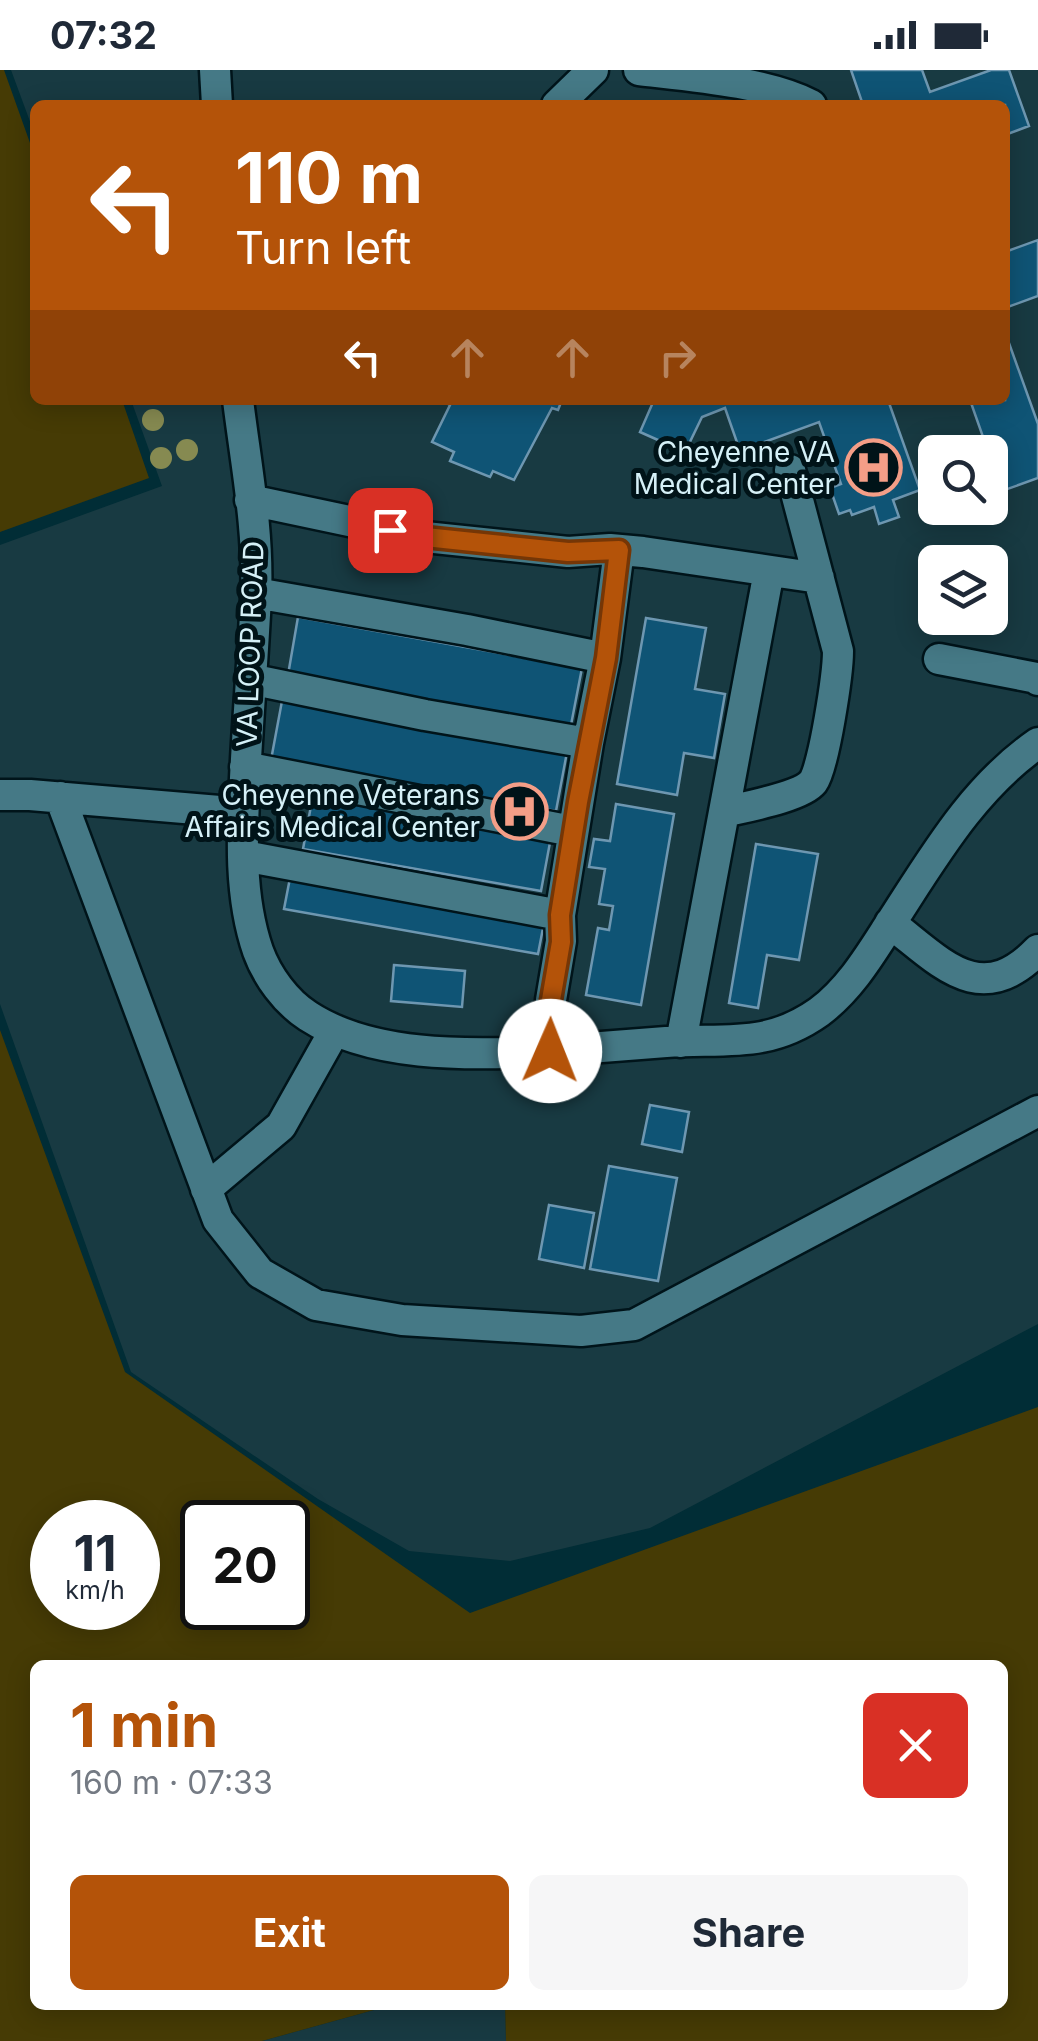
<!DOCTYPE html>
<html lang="en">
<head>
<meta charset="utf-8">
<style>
	:root { --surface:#fff; --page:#f6f6f7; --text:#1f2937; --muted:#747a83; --accent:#b45309 }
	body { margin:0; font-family:Inter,sans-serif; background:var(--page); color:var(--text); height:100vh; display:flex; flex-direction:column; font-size:38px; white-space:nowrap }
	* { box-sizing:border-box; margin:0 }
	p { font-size:32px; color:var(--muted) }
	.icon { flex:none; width:55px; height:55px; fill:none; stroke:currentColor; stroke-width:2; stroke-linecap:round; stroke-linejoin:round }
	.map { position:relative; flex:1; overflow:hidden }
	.side { position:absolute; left:30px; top:1590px; width:978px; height:350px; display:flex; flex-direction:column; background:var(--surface); border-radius:15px; box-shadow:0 5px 25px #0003 }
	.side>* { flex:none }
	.hud { position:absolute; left:30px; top:30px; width:980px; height:305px; border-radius:15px; box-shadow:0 5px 25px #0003; background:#b45309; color:#fff; overflow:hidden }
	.fabs { position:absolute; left:918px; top:365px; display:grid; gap:20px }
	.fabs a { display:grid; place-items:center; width:90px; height:90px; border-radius:15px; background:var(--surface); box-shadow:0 5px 25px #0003; font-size:50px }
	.speed { position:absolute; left:30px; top:1430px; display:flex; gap:20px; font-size:50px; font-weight:700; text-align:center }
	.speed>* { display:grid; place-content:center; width:130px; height:130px; border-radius:50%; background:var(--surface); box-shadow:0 5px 25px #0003; line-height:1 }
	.speed small { font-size:25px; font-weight:400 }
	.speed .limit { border:5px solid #111; border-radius:15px; background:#fff; color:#111 }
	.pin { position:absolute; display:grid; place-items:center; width:85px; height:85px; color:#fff; margin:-42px; border-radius:20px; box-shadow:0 5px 15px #0006 }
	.me { position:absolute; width:110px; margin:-55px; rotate:1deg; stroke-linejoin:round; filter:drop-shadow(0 0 8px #0008) }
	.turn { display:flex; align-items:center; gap:35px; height:210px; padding:0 40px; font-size:45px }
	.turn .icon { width:130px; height:130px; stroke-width:2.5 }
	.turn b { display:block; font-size:70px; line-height:85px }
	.lanes { display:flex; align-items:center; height:95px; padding:0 40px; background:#0003; justify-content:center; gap:50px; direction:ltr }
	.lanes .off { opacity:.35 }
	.round { display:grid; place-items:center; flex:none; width:105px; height:105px; border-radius:15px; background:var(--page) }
	.head { display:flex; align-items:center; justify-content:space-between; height:170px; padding:0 40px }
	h1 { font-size:60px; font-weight:700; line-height:75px; color:var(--accent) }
	.cta { display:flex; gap:20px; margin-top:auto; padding:20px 40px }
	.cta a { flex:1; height:115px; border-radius:15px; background:var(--accent); color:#fff; font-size:40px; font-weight:700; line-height:115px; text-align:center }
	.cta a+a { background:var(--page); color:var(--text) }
	.status { display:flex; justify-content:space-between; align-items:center; height:70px; padding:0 50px; background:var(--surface); direction:ltr }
	.status svg { height:28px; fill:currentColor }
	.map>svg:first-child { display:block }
	.built { fill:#183a42; fill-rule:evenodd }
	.green { fill:#463b05; fill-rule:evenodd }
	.building { fill:#0f5475; stroke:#6e97b1; stroke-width:2.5 }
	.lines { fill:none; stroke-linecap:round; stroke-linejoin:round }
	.minor-casing { stroke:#00141a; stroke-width:35 }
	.minor { stroke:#457986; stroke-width:30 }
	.tree { fill:#868a51 }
	.route-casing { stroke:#753606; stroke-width:25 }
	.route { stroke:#b45309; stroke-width:18 }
	.labels { text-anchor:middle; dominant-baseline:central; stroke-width:10; stroke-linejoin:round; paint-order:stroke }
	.poi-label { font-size:28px; fill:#d5f0f7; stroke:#001318; text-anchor:end }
	.street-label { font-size:28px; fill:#d5f0f7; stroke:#001318 }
</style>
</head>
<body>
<div class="status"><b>07:32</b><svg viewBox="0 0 49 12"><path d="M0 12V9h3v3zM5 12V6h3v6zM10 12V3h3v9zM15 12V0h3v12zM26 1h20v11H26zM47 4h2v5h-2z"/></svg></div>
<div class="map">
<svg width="1038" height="1971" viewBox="0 0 1038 1971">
	<rect width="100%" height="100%" fill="#012d36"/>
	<path class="built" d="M11,0H1038V1254L650,1458L510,1491L409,1481L318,1429L131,1302L0,934V475L162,416L131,330H1005V35H35V65ZM935,382H990V438H935ZM935,492H990V548H935Z
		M392,1935H505L506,1971H262Z"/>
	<path class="green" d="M0,0H4L35,87V330H122L149,408L0,462Z
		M0,960L125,1302L470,1543L1038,1337V1971H506L505,1935H1002V1595H35V1935H392L262,1971H0ZM52,1452H138V1538H52ZM202,1452H288V1538H202Z"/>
	<path class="building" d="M851,0H922L930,22L991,0H1009L1029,56L1005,65V35H863Z
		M1038,170V226L1005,238V182Z
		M1005,262L1038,354V408L1002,421L970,330H1005Z
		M448,330H562L558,340L552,338L514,410L493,401L490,407L450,391L454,382L432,372L450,335L446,333Z
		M654,330H888L920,420L893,430L899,447L879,454L874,437L852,445L850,440L839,444L830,418L841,414L819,352L740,381L725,338L702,347L685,382L640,362Z
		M298,547L582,598L571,655L288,605Z
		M646,548L706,558L695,619L725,624L714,688L684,683L677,725L617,714Z
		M282,631L567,682L556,741L271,690Z
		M313,725L551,767L541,821L303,779Z
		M616,734L674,744L641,935L586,925L598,858L609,860L613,836L599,834L605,799L589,797L594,769L610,771Z
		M756,774L818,784L799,890L767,885L758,938L729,933Z
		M290,808L544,853L538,884L284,839Z
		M394,895L465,901L462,937L391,931Z
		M650,1035L689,1042L682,1082L642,1074Z
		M609,1096L677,1108L658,1211L590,1199Z
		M549,1135L594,1143L584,1198L539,1189Z"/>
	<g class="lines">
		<defs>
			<path id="minor" d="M215,0L217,35
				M639,0C690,6 767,12 811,35
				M557,35L593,0
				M238,330C246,395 259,461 256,526C253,587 248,647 245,708C242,765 239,826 258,881C267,906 286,932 308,946C371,987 466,985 537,982C580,979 623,975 666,972C724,968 767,979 819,942C850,919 870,885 890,854C933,788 972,719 1038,673
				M250,430L425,467L568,482L610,479L643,482L819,508
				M256,523L467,560L605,588
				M939,589L1037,608L1038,610
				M250,609L425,645L588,673
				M245,697L572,761
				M0,725H30L243,743
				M60,727L218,1150L260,1203L316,1235L402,1250L581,1261L634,1255L1038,1041
				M724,742C744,737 801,727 813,712C824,697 838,603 838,581L790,400
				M244,786L560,845
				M890,853C941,892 980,940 1038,880
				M681,972L769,501
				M550,981L551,930L561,871L560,845L588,673L605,588L619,480
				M206,1119L281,1056L335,960"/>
		</defs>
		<use href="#minor" class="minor-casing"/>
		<use href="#minor" class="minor"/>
	</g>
	<g class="tree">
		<circle cx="153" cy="350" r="11"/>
		<circle cx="187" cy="380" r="11"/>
		<circle cx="161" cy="388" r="11"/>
	</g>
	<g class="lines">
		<defs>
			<path id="route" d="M390,460L425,467L568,482L619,480L606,588L578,732L560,845L561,872L551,930L550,981"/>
		</defs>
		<use href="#route" class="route-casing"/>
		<use href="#route" class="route"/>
	</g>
	<defs>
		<symbol id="hospital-ring" viewBox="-11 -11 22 22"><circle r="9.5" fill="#001318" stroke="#f49e87" stroke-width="1.5"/><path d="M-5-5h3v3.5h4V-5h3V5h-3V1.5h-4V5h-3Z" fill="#f49e87"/></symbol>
	</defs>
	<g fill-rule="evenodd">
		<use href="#hospital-ring" x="842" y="366" width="63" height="63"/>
		<use href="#hospital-ring" x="488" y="710" width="63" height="63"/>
	</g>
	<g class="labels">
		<g class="poi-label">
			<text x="835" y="382">Cheyenne VA<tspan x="835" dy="32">Medical Center</tspan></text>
			<text x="480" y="725">Cheyenne Veterans<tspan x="480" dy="32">Affairs Medical Center</tspan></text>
		</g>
		<g class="street-label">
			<text transform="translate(250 574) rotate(-88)">VA LOOP ROAD</text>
		</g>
	</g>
</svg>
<div class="fabs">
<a><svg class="icon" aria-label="search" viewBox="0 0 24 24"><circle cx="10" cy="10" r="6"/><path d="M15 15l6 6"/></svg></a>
<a><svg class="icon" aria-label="layers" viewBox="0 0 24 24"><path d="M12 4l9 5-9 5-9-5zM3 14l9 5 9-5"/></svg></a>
</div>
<div class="speed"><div>11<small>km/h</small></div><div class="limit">20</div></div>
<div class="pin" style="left:390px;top:460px;background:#d93025"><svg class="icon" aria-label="arrive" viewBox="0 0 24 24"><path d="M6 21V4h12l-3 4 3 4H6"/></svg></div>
<svg class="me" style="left:550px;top:981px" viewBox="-20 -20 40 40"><circle r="19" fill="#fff"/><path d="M0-13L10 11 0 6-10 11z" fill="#b45309"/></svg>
<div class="hud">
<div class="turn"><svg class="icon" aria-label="left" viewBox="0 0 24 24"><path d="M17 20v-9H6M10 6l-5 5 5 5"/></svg><div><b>110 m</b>Turn left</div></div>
<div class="lanes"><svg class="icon" aria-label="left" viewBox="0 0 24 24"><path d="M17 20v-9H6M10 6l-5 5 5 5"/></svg><svg class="icon off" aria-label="ahead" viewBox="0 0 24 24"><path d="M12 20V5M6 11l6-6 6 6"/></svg><svg class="icon off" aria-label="ahead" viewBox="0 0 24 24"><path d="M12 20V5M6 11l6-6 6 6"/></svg><svg class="icon off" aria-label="right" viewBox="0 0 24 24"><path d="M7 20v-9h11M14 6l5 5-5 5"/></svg></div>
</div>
<section class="side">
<div class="head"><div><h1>1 min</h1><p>160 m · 07:33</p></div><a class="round" style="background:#d93025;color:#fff"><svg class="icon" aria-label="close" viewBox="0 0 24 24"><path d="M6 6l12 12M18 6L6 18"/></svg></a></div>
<div class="cta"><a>Exit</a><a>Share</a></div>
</section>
</div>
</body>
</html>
